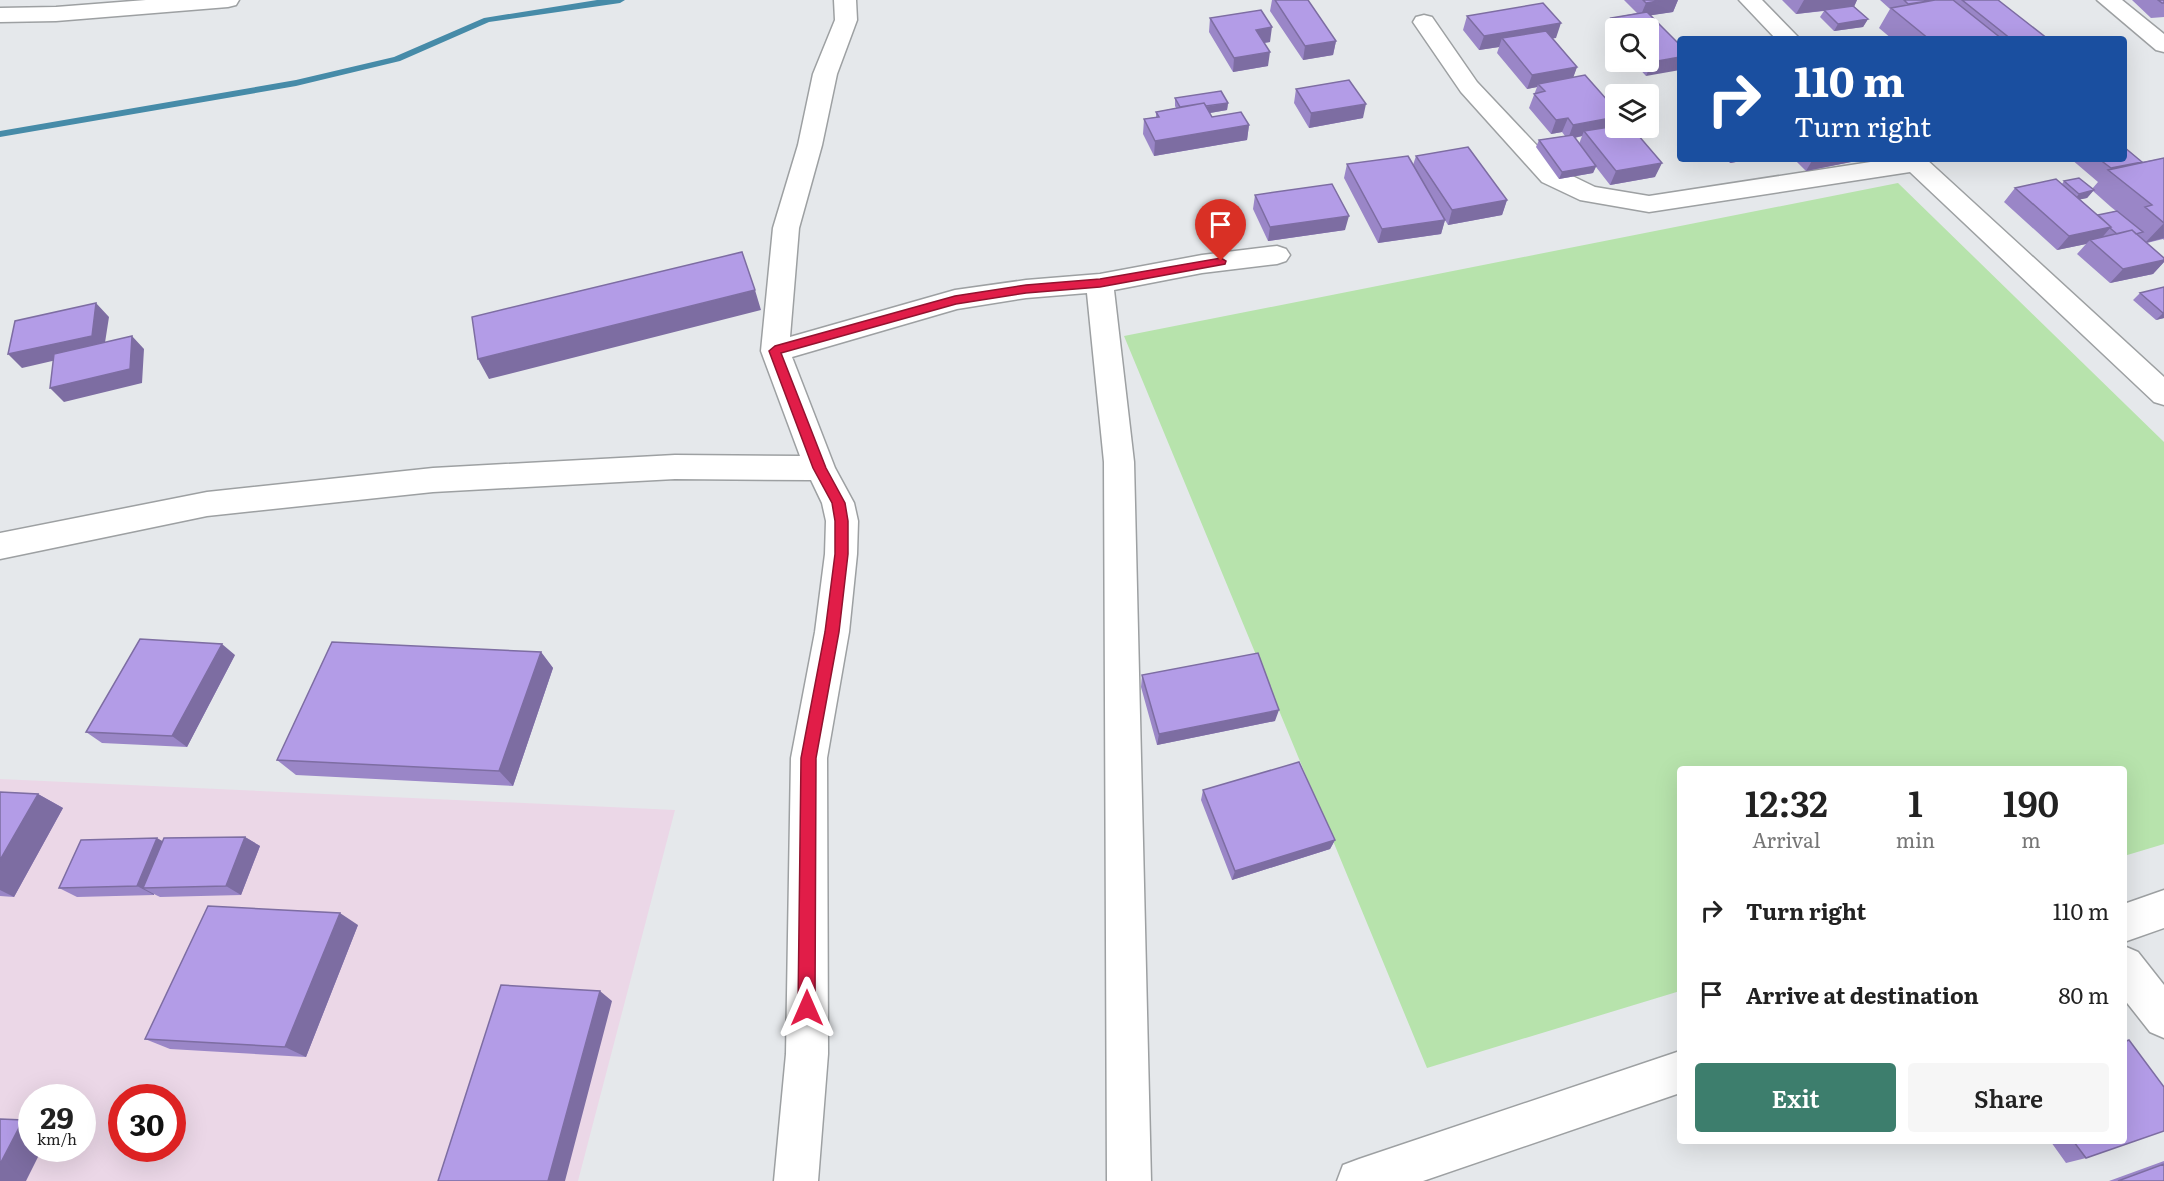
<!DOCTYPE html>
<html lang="en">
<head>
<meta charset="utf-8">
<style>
	:root { --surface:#fff; --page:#f6f6f6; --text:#222; --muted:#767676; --accent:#3d7e6d }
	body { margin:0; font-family:Literata,serif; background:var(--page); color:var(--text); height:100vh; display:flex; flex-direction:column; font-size:22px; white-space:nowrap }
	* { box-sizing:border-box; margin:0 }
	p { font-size:20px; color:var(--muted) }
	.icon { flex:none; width:33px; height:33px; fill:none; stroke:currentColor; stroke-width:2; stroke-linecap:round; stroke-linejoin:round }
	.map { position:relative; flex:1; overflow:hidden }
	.side { position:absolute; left:1677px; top:766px; width:450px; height:378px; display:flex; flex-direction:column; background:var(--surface); border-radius:6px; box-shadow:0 6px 24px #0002 }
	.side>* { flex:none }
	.top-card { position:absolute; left:1677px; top:36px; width:450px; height:126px; border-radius:6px; box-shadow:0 6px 24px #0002; background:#1a4fa0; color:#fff; overflow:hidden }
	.fabs { position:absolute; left:1605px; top:18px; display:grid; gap:12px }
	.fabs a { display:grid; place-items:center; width:54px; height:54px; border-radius:6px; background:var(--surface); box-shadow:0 6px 24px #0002; font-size:30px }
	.speed { position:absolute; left:18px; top:1084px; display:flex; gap:12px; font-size:30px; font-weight:700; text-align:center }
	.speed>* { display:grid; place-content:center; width:78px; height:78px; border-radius:50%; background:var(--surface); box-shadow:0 6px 24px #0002; line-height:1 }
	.speed small { font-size:15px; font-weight:400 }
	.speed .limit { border:9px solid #d22; background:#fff; color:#111 }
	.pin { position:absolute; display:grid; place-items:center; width:51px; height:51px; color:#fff; margin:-62px -26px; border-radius:50% 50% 50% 0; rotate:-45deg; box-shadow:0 0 6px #0007 }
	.pin .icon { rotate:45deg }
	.me { position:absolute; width:66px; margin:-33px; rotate:0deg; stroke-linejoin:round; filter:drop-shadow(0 0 4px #0008) }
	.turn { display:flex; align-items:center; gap:21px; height:126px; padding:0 18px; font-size:27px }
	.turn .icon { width:78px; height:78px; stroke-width:2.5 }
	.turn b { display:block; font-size:42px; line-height:51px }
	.eta { display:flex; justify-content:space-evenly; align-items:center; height:102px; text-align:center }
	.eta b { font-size:36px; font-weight:600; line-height:42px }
	.cta { display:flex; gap:12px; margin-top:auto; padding:12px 18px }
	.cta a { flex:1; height:69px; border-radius:6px; background:var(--accent); color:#fff; font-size:24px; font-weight:600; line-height:69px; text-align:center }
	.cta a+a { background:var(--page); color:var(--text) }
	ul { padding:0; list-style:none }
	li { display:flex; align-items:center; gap:18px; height:84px; padding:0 18px }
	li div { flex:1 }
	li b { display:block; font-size:22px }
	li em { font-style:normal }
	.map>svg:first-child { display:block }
	.education { fill:#ebd7e7; fill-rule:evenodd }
	.green { fill:#b7e3ac }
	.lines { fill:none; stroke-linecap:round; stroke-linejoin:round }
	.stream { fill:#468ba8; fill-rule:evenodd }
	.minor-casing { stroke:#9da0a2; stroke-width:3 }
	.minor { fill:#fff; fill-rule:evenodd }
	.wall { fill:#9a86c7; fill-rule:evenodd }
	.shaded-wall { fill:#7d6da2 }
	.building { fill:#b39ce7; stroke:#7d6da2; stroke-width:1.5 }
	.route { fill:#e11d48; stroke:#92132f; stroke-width:1.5 }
</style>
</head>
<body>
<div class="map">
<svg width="2164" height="1181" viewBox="0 0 2164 1181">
	<rect width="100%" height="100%" fill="#e5e8eb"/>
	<path class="education" d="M0,779L675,810L578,1181H0ZM32,1098H82V1149H32ZM122,1098H172V1149H122Z"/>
	<path class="green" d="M1898,183L2164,442V844L2124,856V770H1680V991L1427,1068L1124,336Z"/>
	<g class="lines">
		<path class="stream" d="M597,0H625L620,3L489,22L400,61L296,86L0,137V131L296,80L394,57L484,18Z"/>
		<defs>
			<path id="minor" d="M146,0H239L236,5L228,7L56,21L0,22V8L56,7Z
				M834,0H856L857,20L837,74L822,145L799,228L790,337L955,290L1026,280L1100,274L1202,255L1277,246L1286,249L1290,255L1286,261L1277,264L1202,273L1114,290L1134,462L1151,1181H1107L1104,462L1087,293L1026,298L957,309L792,357L835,468L854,503L858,521L857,554L849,632L827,758L828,1054L818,1181H774L786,1054L791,758L815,632L825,554L826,521L822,503L811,480L675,479L433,492L207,516L0,559V533L207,492L433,468L675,455L800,456L761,351L773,228L798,145L813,74L835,20Z
				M1739,0H1762L1800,39H1776Z
				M2097,0H2122L2164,34V52L2156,50Z
				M1424,15L1432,17L1477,82L1560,170L1595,187L1649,196L1890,159H1926L2164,377V405L2154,402L1910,172L1649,212L1580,200L1542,182L1461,92L1413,22L1416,17Z
				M2164,890V928L2124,942V904Z
				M2124,946L2138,952L2164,985V1038L2150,1032L2124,999Z
				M1680,1051V1093L1423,1181H1337L1343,1165L1359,1159Z"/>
		</defs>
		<use href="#minor" class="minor-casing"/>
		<use href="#minor" class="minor"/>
	</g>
	<path class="wall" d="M1272,0H1308L1336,41L1333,55L1303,60L1270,11Z
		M1624,0H1678L1673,12L1651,15L1680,45L1646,76L1633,62H1648V28H1616V43L1605,32L1611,18L1637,13Z
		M1782,0H1857L1854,6L1868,19L1863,27L1834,31L1820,17L1824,11L1796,14Z
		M1880,0H1998L2048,39H1892L1879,28L1890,9Z
		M2132,0H2164V17L2151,18Z
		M1467,16L1556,38H1553L1577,67L1573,77L1616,128L1655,177L1610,185L1596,167L1593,173L1559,179L1536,147L1539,140L1565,136L1562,132L1551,134L1529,108L1537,87L1527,89L1497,53L1499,47L1479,50L1463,30ZM1582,136L1579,144L1575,138Z
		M1210,18L1270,42L1264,43L1268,66L1233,72L1209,32Z
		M1296,89L1363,118L1309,128L1294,103Z
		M1175,98L1228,103L1227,110L1210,113L1212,117L1249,125L1247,140L1154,156L1143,134L1144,119L1156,117V112L1176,108L1175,106Z
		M1416,156L1507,200L1502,215L1448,225L1445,220L1441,234L1378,243L1344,178L1347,164L1413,165Z
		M2164,158V240L2163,239L2147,243L2164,258V262L2153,274L2110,283L2077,254L2086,244L2057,250L2004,202L2015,188L2062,184L2064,181L2092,189L2098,182L2071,159H2124L2142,162ZM2093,191L2111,207L2116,211L2098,215L2080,199L2087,198Z
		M1726,159H1753L1730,163Z
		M1794,159H1862L1861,160L1806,171Z
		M1255,195L1345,230L1268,241L1253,209Z
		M2164,287V318L2156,320L2133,300L2140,293Z
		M541,652L553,668L513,786L296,775L277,760Z
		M235,655L187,747L102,743L86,732Z
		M1142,675L1275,721L1157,745L1141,687Z
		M1203,790L1335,840L1330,849L1232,880L1201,800Z
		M0,792L38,794L63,808L14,897L0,896Z
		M245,837L260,846L241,895L160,897L154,894V895L77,897L59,888Z
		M358,925L306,1057L170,1049L145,1039Z
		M2051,1142H2124L2086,1158L2066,1163Z
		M2164,1161V1181H2109Z"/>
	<path class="shaded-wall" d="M1664,0H1678L1673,12L1640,17L1646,3Z
		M1804,0H1857L1854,7L1796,14Z
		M1868,19L1863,27L1834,31L1838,24Z
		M1561,23L1556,38L1508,46L1502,38L1499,47L1479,50L1484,36Z
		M1272,27L1270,42L1255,44L1256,30Z
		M1336,41L1333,55L1303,60L1305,46Z
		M1270,52L1268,66L1233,72L1234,58Z
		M1680,57V70L1646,76L1652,62Z
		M1577,67L1572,81L1538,84L1537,87L1527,89L1532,75Z
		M1228,103L1227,110L1181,118L1182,111Z
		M1366,104L1363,118L1309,128L1311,113Z
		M1616,117V128L1584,131L1582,136L1568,139L1573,125Z
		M1568,118L1562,132L1551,134L1556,120Z
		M1249,125L1247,140L1154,156L1155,141Z
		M1732,159H1753L1730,163Z
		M1813,159H1862L1861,160L1806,171Z
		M1662,163L1655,177L1610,185L1616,171Z
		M1596,166L1593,173L1559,179L1562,172Z
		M2094,190L2087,198L2073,201L2079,194Z
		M1507,200L1502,215L1448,225L1452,210Z
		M1349,216L1345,230L1268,241L1270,227Z
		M1445,220L1441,234L1378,243L1382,229Z
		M2164,223V238L2145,243Z
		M2111,227L2099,241L2090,240L2086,244L2057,250L2069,236Z
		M2164,260V262L2153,274L2110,283L2123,269Z
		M755,290L761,310L489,379L478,359Z
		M96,303L109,317L104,349L22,368L8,354Z
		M2163,313H2164V318L2156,320Z
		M132,336L144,349L142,383L64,402L50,388Z
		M222,644L235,655L187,747L172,736Z
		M541,652L553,668L513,786L499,771Z
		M1279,710L1275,721L1157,745L1159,734Z
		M38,794L63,808L14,897L0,890V860Z
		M245,837L260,846L241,895L226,886Z
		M157,838L173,847L143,888L154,894V895L137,886Z
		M1335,840L1330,849L1232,880L1235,871Z
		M340,913L358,925L306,1057L285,1047Z
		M600,991L612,1001L565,1181H548Z
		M23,1120L32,1123V1149H42L26,1181H0V1164Z"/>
	<path class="building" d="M1275,0H1308L1336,41L1305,46Z
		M1643,0H1664L1646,3Z
		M1904,0H1935L1908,4Z
		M1935,0H1953L2002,39H1929L1891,8Z
		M1962,0H1998L2048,39H2011Z
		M2158,0H2164V3H2162Z
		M1543,3L1561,23L1484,36L1467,16Z
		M1853,6L1868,19L1838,24L1824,10Z
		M1261,10L1272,27L1256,30L1270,52L1234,58L1210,18Z
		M1647,12L1680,45V57L1652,62L1648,58V28H1621L1611,18Z
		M1546,31L1577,67L1532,75L1502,38Z
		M1585,75L1616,110V117L1573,125L1568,118L1556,120L1534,94L1545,91L1538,84Z
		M1349,80L1366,104L1311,113L1296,89Z
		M1221,91L1228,103L1206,106L1204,103L1180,107L1175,98Z
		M1204,103L1212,117L1241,112L1249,125L1155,141L1144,119L1159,117L1156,112Z
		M1616,126V128H1632L1662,163L1616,171L1584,131Z
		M1573,135L1596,166L1562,172L1539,140Z
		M1468,147L1507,200L1452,210L1416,156Z
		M2124,147L2142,162L2111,168L2099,159H2124Z
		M1408,156L1445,220L1382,229L1347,164Z
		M2164,158V223L2145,207L2152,205L2108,170Z
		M2079,178L2094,190L2079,194L2064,181Z
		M2056,179L2111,227L2069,236L2015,188Z
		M1332,184L1349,216L1270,227L1255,195Z
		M2117,211L2143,232L2136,234L2132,230L2117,234L2110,228L2111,227L2098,215Z
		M2132,230L2164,258V260L2123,269L2090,240Z
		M742,252L755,290L478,359L472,317Z
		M2164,287V313H2163L2140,293Z
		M96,303L92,336L8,354L15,321Z
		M132,336L130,369L50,388L54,354Z
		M140,639L222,644L172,736L86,732Z
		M332,642L541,652L499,771L277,760Z
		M1258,653L1279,710L1159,734L1142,675Z
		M1299,762L1335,840L1235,871L1203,790Z
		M0,792L38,794L0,860Z
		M245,837L226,886L143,888L164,838Z
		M157,838L137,886L59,888L81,840Z
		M208,906L340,913L285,1047L145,1039Z
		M501,985L600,991L548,1181H438Z
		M2129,1040L2164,1087V1131L2086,1158L2074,1142H2124V1042Z
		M0,1119L23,1120L0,1164Z
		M2164,1164V1181H2118Z"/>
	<path class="route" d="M1221,258L1226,261L1225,264L1100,287L1026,293L956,304L781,353L826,468L845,503L848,521V554L839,632L816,758L815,1008L813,1014L807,1016L801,1014L798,1008L801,758L825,632L835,554V521L832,503L813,468L769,351L775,346L955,296L1026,285L1100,279Z"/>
</svg>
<div class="fabs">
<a><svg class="icon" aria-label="search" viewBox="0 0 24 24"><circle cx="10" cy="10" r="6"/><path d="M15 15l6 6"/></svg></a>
<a><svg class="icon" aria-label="layers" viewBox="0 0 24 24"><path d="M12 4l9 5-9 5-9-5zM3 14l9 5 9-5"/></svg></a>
</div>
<div class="speed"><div>29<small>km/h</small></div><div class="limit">30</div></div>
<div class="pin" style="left:1221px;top:261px;background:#d93025"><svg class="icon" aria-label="arrive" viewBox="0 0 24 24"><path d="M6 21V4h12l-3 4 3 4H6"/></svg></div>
<svg class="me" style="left:807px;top:1008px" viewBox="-20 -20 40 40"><path d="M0-17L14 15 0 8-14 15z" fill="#e11d48" stroke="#fff" stroke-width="4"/></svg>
<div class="top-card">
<div class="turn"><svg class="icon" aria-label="right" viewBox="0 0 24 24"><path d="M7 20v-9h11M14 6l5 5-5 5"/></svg><div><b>110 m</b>Turn right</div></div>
</div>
<section class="side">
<div class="eta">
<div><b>12:32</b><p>Arrival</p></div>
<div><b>1</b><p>min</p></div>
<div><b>190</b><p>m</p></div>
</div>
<ul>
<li><svg class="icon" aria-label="right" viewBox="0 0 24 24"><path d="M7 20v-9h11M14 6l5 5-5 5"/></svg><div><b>Turn right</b></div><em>110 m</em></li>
<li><svg class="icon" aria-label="arrive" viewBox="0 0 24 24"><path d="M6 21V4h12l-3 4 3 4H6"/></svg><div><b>Arrive at destination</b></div><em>80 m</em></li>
</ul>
<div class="cta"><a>Exit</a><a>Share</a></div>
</section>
</div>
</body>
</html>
